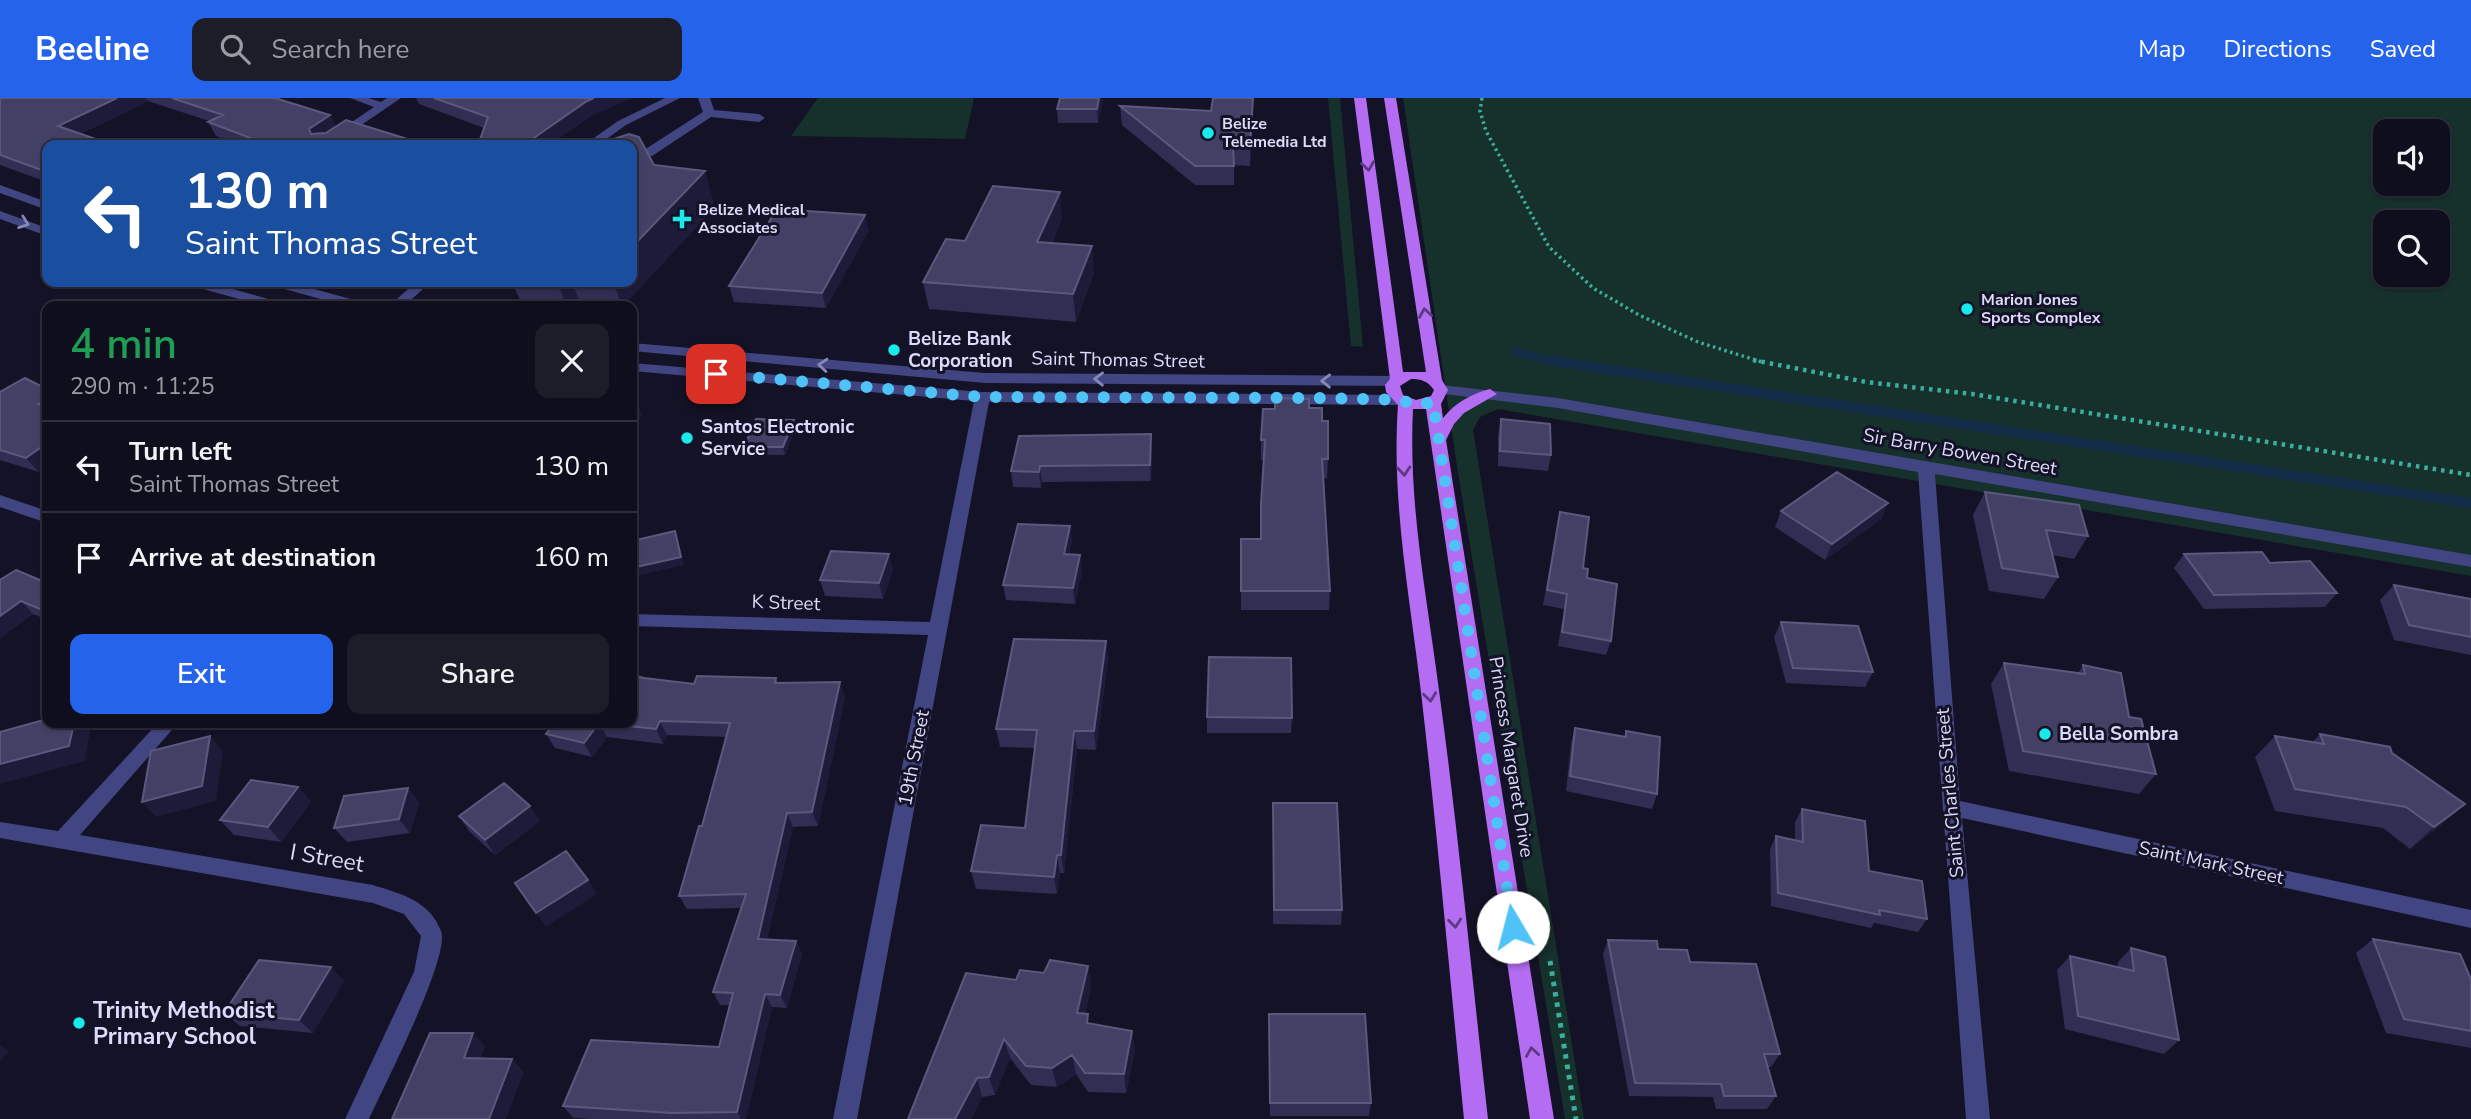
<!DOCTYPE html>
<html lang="en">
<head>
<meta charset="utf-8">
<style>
	:root { --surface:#0f0e1c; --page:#1d1c29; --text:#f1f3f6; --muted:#9b9ca3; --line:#2f2e3b; --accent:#2563eb }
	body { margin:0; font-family:"Nunito Sans",sans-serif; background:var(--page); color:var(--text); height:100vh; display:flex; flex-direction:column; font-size:26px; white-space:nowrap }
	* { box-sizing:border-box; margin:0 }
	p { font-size:23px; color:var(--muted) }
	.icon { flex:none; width:38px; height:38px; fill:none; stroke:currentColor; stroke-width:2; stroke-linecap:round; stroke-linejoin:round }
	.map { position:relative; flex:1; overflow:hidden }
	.panel { position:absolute; left:42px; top:203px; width:595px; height:427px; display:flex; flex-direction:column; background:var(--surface); border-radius:14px; box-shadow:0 2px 5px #0004,0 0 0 2px var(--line) }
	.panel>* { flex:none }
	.banner { position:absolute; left:42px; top:42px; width:595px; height:147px; border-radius:14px; box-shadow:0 2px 5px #0004,0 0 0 2px var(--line); background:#1a4fa0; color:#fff; overflow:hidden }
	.buttons { position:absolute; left:2373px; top:21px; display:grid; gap:14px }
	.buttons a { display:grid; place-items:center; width:77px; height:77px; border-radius:14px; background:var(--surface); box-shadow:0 2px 5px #0004,0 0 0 2px var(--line); font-size:35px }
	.pin { position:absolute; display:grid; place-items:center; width:60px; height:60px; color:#fff; margin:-30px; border-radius:14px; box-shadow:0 4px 10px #0006 }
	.me { position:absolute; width:77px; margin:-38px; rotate:352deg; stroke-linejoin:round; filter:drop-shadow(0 0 5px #0008) }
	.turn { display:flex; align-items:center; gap:24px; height:147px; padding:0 28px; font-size:32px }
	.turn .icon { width:91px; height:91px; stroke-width:2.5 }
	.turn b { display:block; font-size:49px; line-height:60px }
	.round { display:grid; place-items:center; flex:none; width:74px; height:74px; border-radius:14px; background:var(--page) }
	.headline { display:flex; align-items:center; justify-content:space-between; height:119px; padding:0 28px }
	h1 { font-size:42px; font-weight:600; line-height:52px; color:#1e9e55 }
	.button { display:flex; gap:14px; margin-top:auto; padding:14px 28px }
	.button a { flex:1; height:80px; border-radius:14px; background:var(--accent); color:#fff; font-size:28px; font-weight:600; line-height:80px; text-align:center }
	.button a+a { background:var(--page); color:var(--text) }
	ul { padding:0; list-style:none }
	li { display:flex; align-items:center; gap:21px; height:91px; padding:0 28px; border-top:2px solid var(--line) }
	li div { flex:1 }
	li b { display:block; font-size:26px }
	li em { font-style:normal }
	header { display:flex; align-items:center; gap:42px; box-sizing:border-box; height:98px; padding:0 35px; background:var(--accent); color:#fff }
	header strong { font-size:33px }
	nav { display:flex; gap:38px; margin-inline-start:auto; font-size:24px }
	.search { width:490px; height:63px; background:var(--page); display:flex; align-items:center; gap:18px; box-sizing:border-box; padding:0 24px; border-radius:14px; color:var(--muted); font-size:26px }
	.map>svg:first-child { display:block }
	.green { fill:#16302c; fill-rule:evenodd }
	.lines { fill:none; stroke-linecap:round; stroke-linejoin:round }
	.stream-far1 { stroke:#132d49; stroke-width:8 }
	.stream { stroke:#132d49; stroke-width:10 }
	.path-far2 { stroke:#3baf9d; stroke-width:3.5; stroke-dasharray:2.5 3.5; stroke-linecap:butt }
	.path-far1 { stroke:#3baf9d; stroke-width:4.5; stroke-dasharray:3.5 5; stroke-linecap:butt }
	.path { stroke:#3baf9d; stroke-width:5; stroke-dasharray:4.5 6; stroke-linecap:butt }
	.minor { fill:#414581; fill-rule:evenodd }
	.major { fill:#b36cf2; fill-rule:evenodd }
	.wall { fill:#312d53 }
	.shaded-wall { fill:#1e1a39 }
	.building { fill:#434065; stroke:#5b587d; stroke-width:2 }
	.oneway { stroke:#5c3a82 }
	.oneway2 { stroke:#8688b8 }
	.route { stroke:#4fc3f7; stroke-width:12; stroke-dasharray:0 21.6 }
	.poi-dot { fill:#18e9ea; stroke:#141226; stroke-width:2.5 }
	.labels { text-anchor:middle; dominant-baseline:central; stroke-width:6; stroke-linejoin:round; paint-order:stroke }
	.far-poi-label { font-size:16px; font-weight:bold; fill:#dbdbfc; stroke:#141226; text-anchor:start }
	.poi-label { font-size:19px; font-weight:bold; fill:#dbdbfc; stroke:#141226; text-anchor:start }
	.street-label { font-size:19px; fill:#dbdbfc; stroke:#141226 }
	.near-street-label { font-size:23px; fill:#dbdbfc; stroke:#141226 }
	.near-poi-label { font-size:23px; font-weight:bold; fill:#dbdbfc; stroke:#141226; text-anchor:start }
</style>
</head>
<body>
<header>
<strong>Beeline</strong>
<div class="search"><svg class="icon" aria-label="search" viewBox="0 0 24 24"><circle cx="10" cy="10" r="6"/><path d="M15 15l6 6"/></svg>Search here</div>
<nav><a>Map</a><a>Directions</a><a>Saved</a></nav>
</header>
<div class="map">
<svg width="2471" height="1021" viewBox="0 0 2471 1021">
	<rect width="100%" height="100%" fill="#141226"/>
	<path class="green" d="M818,0H974L965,41L791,38Z
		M1328,0H1340L1363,249L1351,248Z
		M1403,0H2471V478L1498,311L1480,319L1473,332L1584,1021H1565L1458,375ZM2385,33H2438V86H2385ZM2385,124H2438V177H2385Z"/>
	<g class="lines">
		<path class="stream-far1" d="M1516,254L1555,264"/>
		<path class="stream" d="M1548,262L2471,405"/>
		<path class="path-far2" d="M1482,0L1480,13L1486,33L1549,149L1593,190L1639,217L1698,244L1762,264"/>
		<path class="path-far1" d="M1753,262L1866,284L1972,296L2471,377"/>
		<path class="path" d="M1550,863L1576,1021"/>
		<path class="minor" d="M350,0H368L381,4L387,0H401L332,47H318L374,9Z
			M665,0H680L626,27L598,47H584L618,23Z
			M698,0H710L714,12L759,16L765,20L759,24L711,19L652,58H644V52L703,14Z
			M0,87L47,104V112L0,95Z
			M0,113L47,130V138L0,121Z
			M187,184H208L283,205L285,208H264L189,187Z
			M268,184H289L365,205L367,208H346L270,187Z
			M416,184H431L404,208H389Z
			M632,245L985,275L1395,278L1402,283L1395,288L985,285L632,253Z
			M632,265L982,294L1399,297L1407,302L1399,307L989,304L857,1021H833L928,537L632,528V516L930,524L974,303L632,273Z
			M1441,287L1558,300L2471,457V469L1935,376L1960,703L2471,812V830L1962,720L1990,1021H1966L1918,374L1558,310L1436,295L1434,292Z
			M0,397L47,413V425L0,409Z
			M158,625H178L80,737L373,787C401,796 429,802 441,833C451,858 383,990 369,1021H345L414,874L421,838L404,816L373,805L0,740V724L58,733Z"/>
		<path class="major" d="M1354,0H1366L1403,274H1426L1384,0H1396L1442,282L1448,292L1441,306L1443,320C1455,305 1471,296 1490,291L1497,296L1464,315L1454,326L1446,342L1554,1021H1530L1426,311H1413C1408,409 1428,504 1440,600C1459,740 1472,881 1488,1021H1464C1450,882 1438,742 1422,603C1411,504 1391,407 1398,307L1386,294L1385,287L1390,281ZM1411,281C1421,281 1428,283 1434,292L1431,298L1416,302L1403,297L1400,288Z"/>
	</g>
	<path class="wall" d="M0,0H275L330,17L336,29L427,47H240L216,38L208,24L209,23L148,3L80,36L47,47V84L0,67Z
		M416,0H632L592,17L549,47H478L484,30L419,6Z
		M1103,0L1098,25H1058L1057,11Z
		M1253,0L1250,68L1234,67V87H1195L1122,27L1120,8L1211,13Z
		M654,67L715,109L623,208L580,205L577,208H523L514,189L492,186L491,184H632Z
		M1062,120L1052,145L1094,175L1076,224L929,211L923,184L965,143Z
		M869,132L826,210L734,204L729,188Z
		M47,291V368L39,374L0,362V294Z
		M1309,310L1322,323L1328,361L1327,381L1324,380L1330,493L1329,512H1241V441H1261V406L1264,362H1261V342L1275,311Z
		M1501,321L1551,357L1548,373L1498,368V337Z
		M794,322L796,329L785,357H747L744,349Z
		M1151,336L1152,352L1151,383L1042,384L1041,390L1013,389L1011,373Z
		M1985,394L2088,438L2074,461L2052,457L2058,479L2044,501L1989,493L1973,417Z
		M1888,405L1881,421L1825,462L1775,429L1781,413Z
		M1560,414L1583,470L1611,543L1606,557L1558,548L1564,511L1543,507Z
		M1070,428L1072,443L1069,457L1082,473L1075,506L1006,502L1003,487Z
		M2184,456L2337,495L2325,509L2204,511L2174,470Z
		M893,471L883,501L825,498L820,482Z
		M0,482L47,485V522L33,516L0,540Z
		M2394,487L2471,501V557L2394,542L2380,502Z
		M1781,524L1873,574L1865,589L1786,585L1774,539Z
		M1106,543L1108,562L1096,652L1077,651L1064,775H1060L1057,796L976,791L971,773L1025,730L1035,650L1000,649L996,631Z
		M2004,565L2078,575L2083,567L2129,619L2156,676L2139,696L2009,673L1991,586Z
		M776,580L778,585L845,599L818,728L793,729L767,841L796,843L802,856L787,910L772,909L746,1021H592L573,1020L563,1008L719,949L730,907H720L713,894L741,810L687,811L679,798L702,728L727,639L667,637L663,646L607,639L592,659L555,650L546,636L550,631L540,625H632L694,586Z
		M1207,619L1292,620L1291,635H1207Z
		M1575,630L1624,639L1626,633L1657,696L1652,711L1566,693L1571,645Z
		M2320,636L2392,655L2465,706L2441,727L2410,751L2383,730L2275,713L2255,659L2275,638L2313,644Z
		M298,689L311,704L281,744L234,737L220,722Z
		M408,690L419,705L410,735L347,744L334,730Z
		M1273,705L1342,812L1341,827L1273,826Z
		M1802,711L1869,773L1927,821L1918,834L1874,825L1871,830L1771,808L1770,751L1776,738L1795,742V724Z
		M459,718L540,723L495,757L469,733Z
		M2373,841L2471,881V950L2386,935L2356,855Z
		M1608,842L1658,851L1690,864L1780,956L1771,969H1768L1776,998L1767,1011H1716L1713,999L1629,998L1603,856Z
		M2131,850L2179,942L2164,956L2065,931L2057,872L2070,858L2118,869V864Z
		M1088,868L1091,888L1085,916L1089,926L1132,933L1135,952L1126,995L1088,994L1076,976L1057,989L1031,987L1010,960L995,997L982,999L971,1021H908L1016,882L1044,875Z
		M331,869L344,883L313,935L240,928L224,915Z
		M1269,916L1371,1005L1369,1018H1270Z"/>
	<path class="shaded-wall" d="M117,0H146L148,3L67,42L58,28Z
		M594,0H632L592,17L549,47H526L538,37L587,3Z
		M1099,0H1103L1098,25L1097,11Z
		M330,17L337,31L317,47L309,31Z
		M705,73L715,109L623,208H622L613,184H632V149Z
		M1060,94L1062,120L1041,171L1037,144Z
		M865,117L869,132L826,210L822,195Z
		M1092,148L1094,175L1076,224L1073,196Z
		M557,184H572L580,205L577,208H567Z
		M635,299L642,317L632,336V305Z
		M47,301V318L38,306Z
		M794,322L796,329L785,357L783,349Z
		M1151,336L1152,352L1151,383L1150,367Z
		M47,345V368L39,374L26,360Z
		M1040,368L1042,384L1041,390L1039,374Z
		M1888,405L1881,421L1825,462L1832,446Z
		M1070,428L1072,443L1066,472L1064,456Z
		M675,433L678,441L684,467L632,479V470Z
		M889,456L893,471L883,501L879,485Z
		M1080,457L1082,473L1075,506L1073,490Z
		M21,503L33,516L0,540V518Z
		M1106,543L1108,562L1096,652L1094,633Z
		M840,584L845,599L818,728L812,714Z
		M660,623L667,637L663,646L656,631Z
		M74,625H88L91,628L85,663L0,686V666Z
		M599,625L607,639L592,659L584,645Z
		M1074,633L1077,651L1064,775L1061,757Z
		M210,638L223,653L216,703L156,719L142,704Z
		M298,689L311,704L281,744L268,729Z
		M408,690L419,705L410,735L399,721Z
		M2465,706L2441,727L2410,751L2434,729Z
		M530,708L540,723L495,757L485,742Z
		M787,715L793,729L764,854L758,841Z
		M1057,757L1060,775L1057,796L1054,779Z
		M588,782L597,796L546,829L536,815Z
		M796,843L802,856L787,910L780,897Z
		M1088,868L1091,888L1081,935L1077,915Z
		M331,869L344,883L313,935L299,922Z
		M765,896L772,909L746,1021H741L737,1014Z
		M1132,933L1135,952L1126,995L1124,976Z
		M473,935L485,948L476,973L464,960Z
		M1004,941L1010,960L995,997L989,979Z
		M0,947L9,953L0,963Z
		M1072,957L1076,976L1057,989L1052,970Z
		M512,961L524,974L506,1021H489Z
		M977,980L982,999L971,1021H955Z"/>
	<path class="building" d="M0,0H117L58,28L113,47H47V74L0,57Z
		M172,0H275L330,17L309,31L311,36L326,35L346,22L427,47H269L208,24L223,17Z
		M434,0H594L587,3L538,37L526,47H478L488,19Z
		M1060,0H1099L1097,11H1057Z
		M1213,0H1253L1250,49H1233L1234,68H1195L1120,8L1211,13Z
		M629,36L639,39L654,67L705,73L632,149V47H605L614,41Z
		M993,88L1060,94L1037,144L1092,148L1073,196L923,184L946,141L965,143Z
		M777,111L865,117L822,195L729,188Z
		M25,280L47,291V301L38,306L47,309V345L26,360L0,352V294Z
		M1275,300L1309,301V310H1322V323H1328V361H1322L1330,493H1241V441H1261V406L1265,342H1261L1263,311H1275Z
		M756,321L794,322L783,349H744Z
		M1501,321L1550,326L1551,357L1500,353Z
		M1151,336L1150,367L1040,368L1039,374L1011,373L1019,338Z
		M1837,374L1888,405L1832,446L1781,413Z
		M1985,394L2079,407L2088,438L2046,432L2058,479L2002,470Z
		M1560,414L1589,419L1583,470L1588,471L1587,480L1617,486L1611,543L1562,534L1567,496L1547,492Z
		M1018,426L1070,428L1064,456L1080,457L1073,490L1003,487Z
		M675,433L681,459L632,470V443Z
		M831,453L889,456L879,485L820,482Z
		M2262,454L2270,465L2310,463L2337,495L2214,497L2184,456Z
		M16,472L47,485V514L21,503L0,518V482Z
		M2394,487L2471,501V539L2409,527Z
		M1781,524L1858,528L1873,574L1793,570Z
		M1014,541L1106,543L1094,633H1074L1061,757H1057L1054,779L971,773L981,727L1025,730L1037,632L996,631Z
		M1209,559L1291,560L1292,620L1207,619Z
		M2004,565L2085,576L2083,567L2121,575L2129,619L2141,621L2156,676L2023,653Z
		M632,577L644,580L694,586L697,578L776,580L775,585L840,584L812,714L787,715L758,841L796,843L780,897L765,896L737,1014L672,1015L563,1008L591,942L719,949L733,895L713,894L746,796L679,798L699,728H702L730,625L660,623L656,631L600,625H632Z
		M47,621V625H74L69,648L0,666V634Z
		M555,625H599L584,645L546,636Z
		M1575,630L1626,639V633L1660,639L1657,696L1570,678Z
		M2320,636L2390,649L2392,655L2465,706L2434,729L2406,709L2295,691L2275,638L2324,646Z
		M210,638L202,688L142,704L151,653Z
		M251,682L298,689L268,729L220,722Z
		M504,685L530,708L485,742L459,718Z
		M408,690L399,721L334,730L344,698Z
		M1273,705H1337L1342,812H1274Z
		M1802,711L1865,723L1869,773L1922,783L1927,821L1879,812L1880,817L1778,795L1776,738L1803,744Z
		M566,753L588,782L536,815L515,785Z
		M2373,841L2460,856L2471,881V933L2404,921Z
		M1608,842L1657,843L1658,851L1687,852L1690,864L1756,866L1780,956H1764L1776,998H1724L1721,986L1635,985Z
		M2131,850L2165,859L2179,942L2078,918L2070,858L2134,873Z
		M259,862L331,869L299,922L224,915Z
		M1050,862L1088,868L1077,915L1088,916L1087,925L1132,933L1124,976L1085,975L1072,957L1052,970L1026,968L1004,941L989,979L977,980L955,1021H908L966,875L1016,882L1020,872L1044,875Z
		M1269,916H1365L1371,1005H1270Z
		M430,935H473L464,960L512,961L489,1021H392Z"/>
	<defs><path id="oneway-chevron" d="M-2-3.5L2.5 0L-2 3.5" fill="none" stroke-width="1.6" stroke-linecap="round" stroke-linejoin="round" transform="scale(1.75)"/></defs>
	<g class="oneway">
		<use href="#oneway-chevron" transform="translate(1368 68) rotate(82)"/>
		<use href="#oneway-chevron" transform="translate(1425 215) rotate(-99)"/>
		<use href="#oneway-chevron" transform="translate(1404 373) rotate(85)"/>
		<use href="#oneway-chevron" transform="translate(1430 599) rotate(83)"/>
		<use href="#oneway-chevron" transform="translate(1455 825) rotate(84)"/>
		<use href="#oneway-chevron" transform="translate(1532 954) rotate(-99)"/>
	</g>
	<g class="oneway2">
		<use href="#oneway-chevron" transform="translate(24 125) rotate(20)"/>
		<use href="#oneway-chevron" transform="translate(823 267) rotate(-175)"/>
		<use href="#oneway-chevron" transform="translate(1099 281) rotate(-179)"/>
		<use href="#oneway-chevron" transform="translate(1326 283) rotate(-179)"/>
	</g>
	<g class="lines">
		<path class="route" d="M716,276L982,299L1326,300L1399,302L1419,307L1433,304L1513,829"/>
	</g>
	<g class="poi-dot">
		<circle cx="1208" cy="35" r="7"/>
		<path d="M678.5 110.5h7v7h7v7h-7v7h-7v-7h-7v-7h7z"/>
		<circle cx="1967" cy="211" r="7"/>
		<circle cx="894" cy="252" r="7"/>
		<circle cx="687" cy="340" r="7"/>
		<circle cx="2045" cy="636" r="7"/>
		<circle cx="79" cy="925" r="7"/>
	</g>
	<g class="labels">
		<g class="far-poi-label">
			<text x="1222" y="26">Belize<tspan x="1222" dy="18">Telemedia Ltd</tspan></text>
			<text x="698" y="112">Belize Medical<tspan x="698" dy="18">Associates</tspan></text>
			<text x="1981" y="202">Marion Jones<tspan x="1981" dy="18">Sports Complex</tspan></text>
		</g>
		<g class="poi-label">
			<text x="908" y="241">Belize Bank<tspan x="908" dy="22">Corporation</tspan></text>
			<text x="701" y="329">Santos Electronic<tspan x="701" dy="22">Service</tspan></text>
			<text x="2059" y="636">Bella Sombra</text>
		</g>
		<g class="street-label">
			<text transform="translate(1118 262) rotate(1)">Saint Thomas Street</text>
			<text transform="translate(1960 354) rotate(10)">Sir Barry Bowen Street</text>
			<text transform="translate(786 505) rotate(2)">K Street</text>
			<text transform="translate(1511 659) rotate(81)">Princess Margaret Drive</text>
			<text transform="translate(914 660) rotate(-79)">19th Street</text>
			<text transform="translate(1950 695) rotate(-95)">Saint Charles Street</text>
			<text transform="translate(2211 765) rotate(12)">Saint Mark Street</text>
		</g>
		<g class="near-street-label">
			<text transform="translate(327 760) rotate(10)">I Street</text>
		</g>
		<g class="near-poi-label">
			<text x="93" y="912">Trinity Methodist<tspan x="93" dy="26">Primary School</tspan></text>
		</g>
	</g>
</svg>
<div class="buttons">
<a><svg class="icon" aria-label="sound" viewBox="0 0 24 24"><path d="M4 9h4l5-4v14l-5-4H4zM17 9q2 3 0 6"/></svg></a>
<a><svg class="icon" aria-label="search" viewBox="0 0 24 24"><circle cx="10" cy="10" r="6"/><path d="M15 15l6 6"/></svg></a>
</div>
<div class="pin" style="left:716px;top:276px;background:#d93025"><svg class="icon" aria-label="arrive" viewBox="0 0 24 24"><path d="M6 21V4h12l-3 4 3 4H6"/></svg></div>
<svg class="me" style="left:1513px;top:829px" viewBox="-20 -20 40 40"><circle r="19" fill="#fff"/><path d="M0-13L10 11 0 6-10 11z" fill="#4fc3f7"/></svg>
<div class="banner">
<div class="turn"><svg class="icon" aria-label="left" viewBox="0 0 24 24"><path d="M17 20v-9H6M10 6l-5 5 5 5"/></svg><div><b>130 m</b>Saint Thomas Street</div></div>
</div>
<section class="panel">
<div class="headline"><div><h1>4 min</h1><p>290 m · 11:25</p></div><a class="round"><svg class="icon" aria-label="close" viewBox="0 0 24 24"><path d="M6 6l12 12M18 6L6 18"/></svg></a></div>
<ul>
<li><svg class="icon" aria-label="left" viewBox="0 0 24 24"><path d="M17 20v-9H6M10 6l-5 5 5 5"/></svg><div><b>Turn left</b><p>Saint Thomas Street</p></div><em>130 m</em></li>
<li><svg class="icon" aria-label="arrive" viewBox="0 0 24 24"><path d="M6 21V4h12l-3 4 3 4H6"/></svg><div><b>Arrive at destination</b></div><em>160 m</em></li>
</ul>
<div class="button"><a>Exit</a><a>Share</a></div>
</section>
</div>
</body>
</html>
